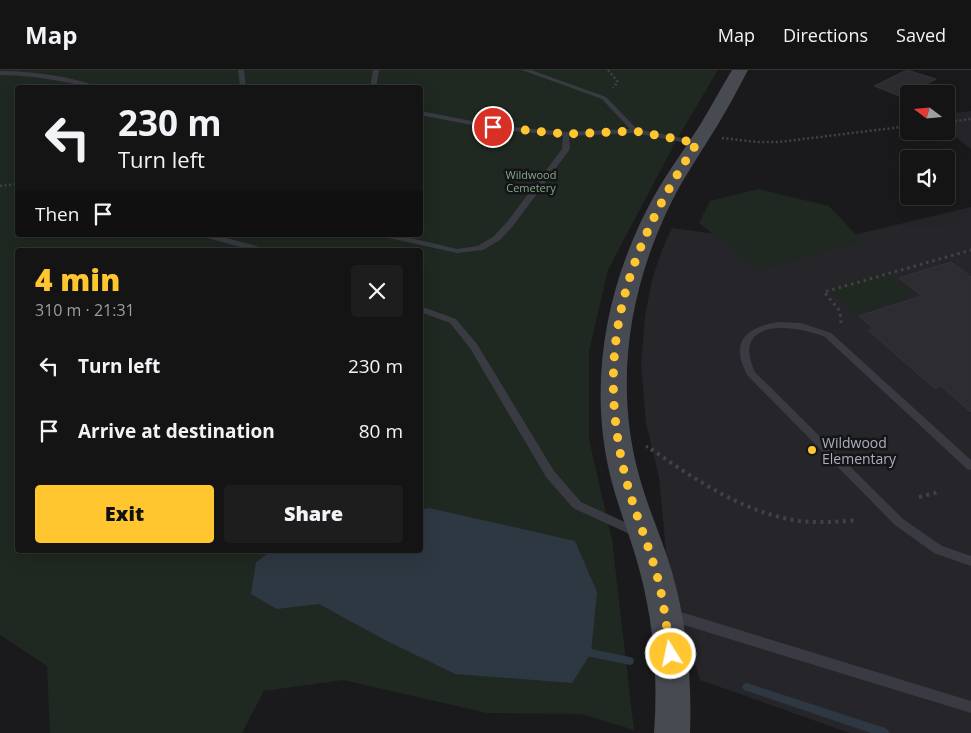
<!DOCTYPE html>
<html lang="en">
<head>
<meta charset="utf-8">
<style>
	:root { --surface:#141415; --page:#1d1d1e; --text:#f1f3f6; --muted:#9d9ea0; --line:#333334; --accent:#ffc62f }
	body { margin:0; font-family:"Open Sans",sans-serif; background:var(--page); color:var(--text); height:100vh; display:flex; flex-direction:column; font-size:19px; white-space:nowrap }
	* { box-sizing:border-box; margin:0 }
	p { font-size:16px; color:var(--muted) }
	.icon { flex:none; width:28px; height:28px; fill:none; stroke:currentColor; stroke-width:2; stroke-linecap:round; stroke-linejoin:round }
	.map { position:relative; flex:1; overflow:hidden }
	.side { position:absolute; left:15px; top:178px; width:408px; height:305px; display:flex; flex-direction:column; background:var(--surface); border-radius:5px; box-shadow:0 5px 20px #0002,0 0 0 1px var(--line) }
	.side>* { flex:none }
	.guide { position:absolute; left:15px; top:15px; width:408px; height:152px; border-radius:5px; box-shadow:0 5px 20px #0002,0 0 0 1px var(--line); background:#141415; color:var(--text); overflow:hidden }
	.needle { width:32px; rotate:286deg }
	.tools { position:absolute; left:900px; top:15px; display:grid; gap:10px }
	.tools a { display:grid; place-items:center; width:55px; height:55px; border-radius:5px; background:var(--surface); box-shadow:0 5px 20px #0002,0 0 0 1px var(--line); font-size:25px }
	.pin { position:absolute; display:grid; place-items:center; width:42px; height:42px; color:#fff; margin:-21px; border:2px solid #fff; border-radius:50%; box-shadow:0 1px 5px #0007 }
	.me { position:absolute; width:55px; margin:-28px; rotate:350deg; stroke-linejoin:round; filter:drop-shadow(0 0 4px #0008) }
	.turn { display:flex; align-items:center; gap:18px; height:105px; padding:0 20px; font-size:22px }
	.turn .icon { width:65px; height:65px; stroke-width:2.5 }
	.turn b { display:block; font-size:35px; line-height:42px }
	.then { display:flex; align-items:center; height:48px; padding:0 20px; background:#0003; gap:10px; font-size:19px }
	.round { display:grid; place-items:center; flex:none; width:52px; height:52px; border-radius:5px; background:var(--page) }
	.head { display:flex; align-items:center; justify-content:space-between; height:85px; padding:0 20px }
	h1 { font-size:30px; font-weight:800; line-height:38px; color:var(--accent) }
	.action { display:flex; gap:10px; margin-top:auto; padding:10px 20px }
	.action a { flex:1; height:58px; border-radius:5px; background:var(--accent); color:#111; font-size:20px; font-weight:800; line-height:58px; text-align:center }
	.action a+a { background:var(--page); color:var(--text) }
	ul { padding:0; list-style:none }
	li { display:flex; align-items:center; gap:15px; height:65px; padding:0 20px }
	li div { flex:1 }
	li b { display:block; font-size:19px }
	li em { font-style:normal }
	header { display:flex; align-items:center; gap:30px; box-sizing:border-box; height:70px; padding:0 25px; background:var(--surface); border-bottom:1px solid var(--line) }
	header strong { font-size:24px }
	nav { display:flex; gap:28px; margin-inline-start:auto; font-size:18px }
	.map>svg:first-child { display:block }
	.built { fill:#26262a }
	.green { fill:#1f2821; fill-rule:evenodd }
	.water { fill:#2e3842 }
	.lines { fill:none; stroke-linecap:round; stroke-linejoin:round }
	.stream { fill:#2e3842; fill-rule:evenodd }
	.building { fill:#2d2d31; stroke:#343339 }
	.path-far2 { stroke:#404249; stroke-width:2.5; stroke-dasharray:2 2.5; stroke-linecap:butt }
	.path-far1 { stroke:#404249; stroke-width:3; stroke-dasharray:2.5 4; stroke-linecap:butt }
	.path { stroke:#404249; stroke-width:4; stroke-dasharray:3 4.5; stroke-linecap:butt }
	.service { fill:#3a3b42; fill-rule:evenodd }
	.secondary { fill:#484a52; fill-rule:evenodd }
	.route { stroke:#ffc62f; stroke-width:9; stroke-dasharray:0 16.2 }
	.poi-dot { fill:#ffc62f; stroke:#151518; stroke-width:2 }
	.labels { text-anchor:middle; dominant-baseline:central; stroke-width:5; stroke-linejoin:round; paint-order:stroke }
	.far-park-label { font-size:11px; fill:#80aa86; stroke:#151518 }
	.poi-label { font-size:14px; fill:#abafbd; stroke:#151518; text-anchor:start }
</style>
</head>
<body>
<header>
<strong>Map</strong>
<nav><a>Map</a><a>Directions</a><a>Saved</a></nav>
</header>
<div class="map">
<svg width="971" height="663" viewBox="0 0 971 663">
	<rect width="100%" height="100%" fill="#1a1a1c"/>
	<path class="built" d="M971,41V79L946,59V44Z
		M971,137V663H850L700,610L668,502L659,407L646,353L641,294L645,246L652,210L662,180L672,158L807,176Z"/>
	<path class="green" d="M0,0H718L676,71L608,200L589,281V369L612,470L634,660L582,644L487,643L343,610L264,621L242,663H50L47,596L0,565ZM18,18H420V165H18ZM18,180H420V480H18Z
		M758,119L829,136L862,171L760,200L699,153L710,131Z
		M885,201L914,225L855,244L828,220Z"/>
	<path class="water" d="M429,438L575,471L597,522L591,583L572,613L455,604L385,570L319,534L277,539L251,524L256,492L273,480H420V440Z"/>
	<g class="lines">
		<path class="stream" d="M591,579L630,587L633,588L634,591L633,594L630,595L591,587L588,586L587,583L588,580Z
			M747,613L885,658L888,660L890,663H871L747,621L744,620L742,617L744,614Z"/>
	</g>
	<path class="building" d="M907,0L936,9L902,27L874,16Z
		M951,192L971,207V342L941,316L934,318L868,260L874,259L859,246L922,226L899,208Z"/>
	<g class="lines">
		<path class="path-far2" d="M608,0L618,12L613,18
			M946,52L971,49
			M722,68L757,72H779L909,56
			M0,116L18,114"/>
		<path class="path-far1" d="M841,253L840,241L824,222L971,180
			M646,376L653,381"/>
		<path class="path" d="M651,379C696,410 744,443 799,451C819,453 838,452 857,450
			M919,427L939,422"/>
		<path class="service" d="M238,0H244L246,18H240Z
			M373,0H379L376,18H370Z
			M522,0H531L606,27L637,59L697,71L700,73L697,75L635,63L569,66L570,79L513,156L500,170L483,180L457,183L384,167L383,165H398L457,179L478,176L494,166L507,152L562,79L563,66L493,59L420,45V41L493,55L566,62L630,59L602,29Z
			M0,1C28,1 74,6 100,18C87,18 77,14 64,12C43,8 22,5 0,5Z
			M203,165H216L263,178L264,180H251L204,167Z
			M420,236L456,249L477,274L554,401L581,432L642,460L644,463L642,466L638,468L634,466L573,438L546,407L470,278L450,253L420,242Z
			M779,252L801,253L831,263L971,390V400L967,399L825,267C793,254 730,248 755,302L903,449L942,476L971,486V496L934,483L895,455L748,306C729,273 745,257 779,252Z
			M671,539L971,631V643L671,551L667,549L665,545L667,541Z"/>
		<path class="secondary" d="M732,0H748C738,19 728,38 717,56C702,81 685,105 672,131C629,217 613,315 640,409C649,441 663,471 672,502C687,554 692,609 690,663H654C658,609 654,555 640,502C632,471 619,440 611,409C587,314 606,214 653,128C667,103 684,80 700,55C711,37 721,18 732,0Z"/>
	</g>
	<g class="lines">
		<path class="route" d="M493,57L566,64L635,61L697,73C627,180 594,277 625,405C633,439 647,470 656,502C664,529 666,557 671,584"/>
	</g>
	<circle class="poi-dot" cx="812" cy="380" r="5"/>
	<g class="labels">
		<g class="far-park-label">
			<text x="531" y="104">Wildwood<tspan x="531" dy="13">Cemetery</tspan></text>
		</g>
		<g class="poi-label">
			<text x="822" y="372">Wildwood<tspan x="822" dy="16">Elementary</tspan></text>
		</g>
	</g>
</svg>
<div class="tools">
<a><svg class="needle" viewBox="-14 -14 28 28"><path d="M0-13l5 13h-10z" fill="#e53935"/><path d="M0 13l5-13h-10z" fill="#9d9ea0"/></svg></a>
<a><svg class="icon" aria-label="sound" viewBox="0 0 24 24"><path d="M4 9h4l5-4v14l-5-4H4zM17 9q2 3 0 6"/></svg></a>
</div>
<div class="pin" style="left:493px;top:57px;background:#d93025"><svg class="icon" aria-label="arrive" viewBox="0 0 24 24"><path d="M6 21V4h12l-3 4 3 4H6"/></svg></div>
<svg class="me" style="left:671px;top:584px" viewBox="-20 -20 40 40"><circle r="17" fill="#ffc62f" stroke="#fff" stroke-width="3"/><path d="M0-11L8 9 0 5-8 9z" fill="#fff"/></svg>
<div class="guide">
<div class="turn"><svg class="icon" aria-label="left" viewBox="0 0 24 24"><path d="M17 20v-9H6M10 6l-5 5 5 5"/></svg><div><b>230 m</b>Turn left</div></div>
<div class="then">Then<svg class="icon" aria-label="arrive" viewBox="0 0 24 24"><path d="M6 21V4h12l-3 4 3 4H6"/></svg></div>
</div>
<section class="side">
<div class="head"><div><h1>4 min</h1><p>310 m · 21:31</p></div><a class="round"><svg class="icon" aria-label="close" viewBox="0 0 24 24"><path d="M6 6l12 12M18 6L6 18"/></svg></a></div>
<ul>
<li><svg class="icon" aria-label="left" viewBox="0 0 24 24"><path d="M17 20v-9H6M10 6l-5 5 5 5"/></svg><div><b>Turn left</b></div><em>230 m</em></li>
<li><svg class="icon" aria-label="arrive" viewBox="0 0 24 24"><path d="M6 21V4h12l-3 4 3 4H6"/></svg><div><b>Arrive at destination</b></div><em>80 m</em></li>
</ul>
<div class="action"><a>Exit</a><a>Share</a></div>
</section>
</div>
</body>
</html>
